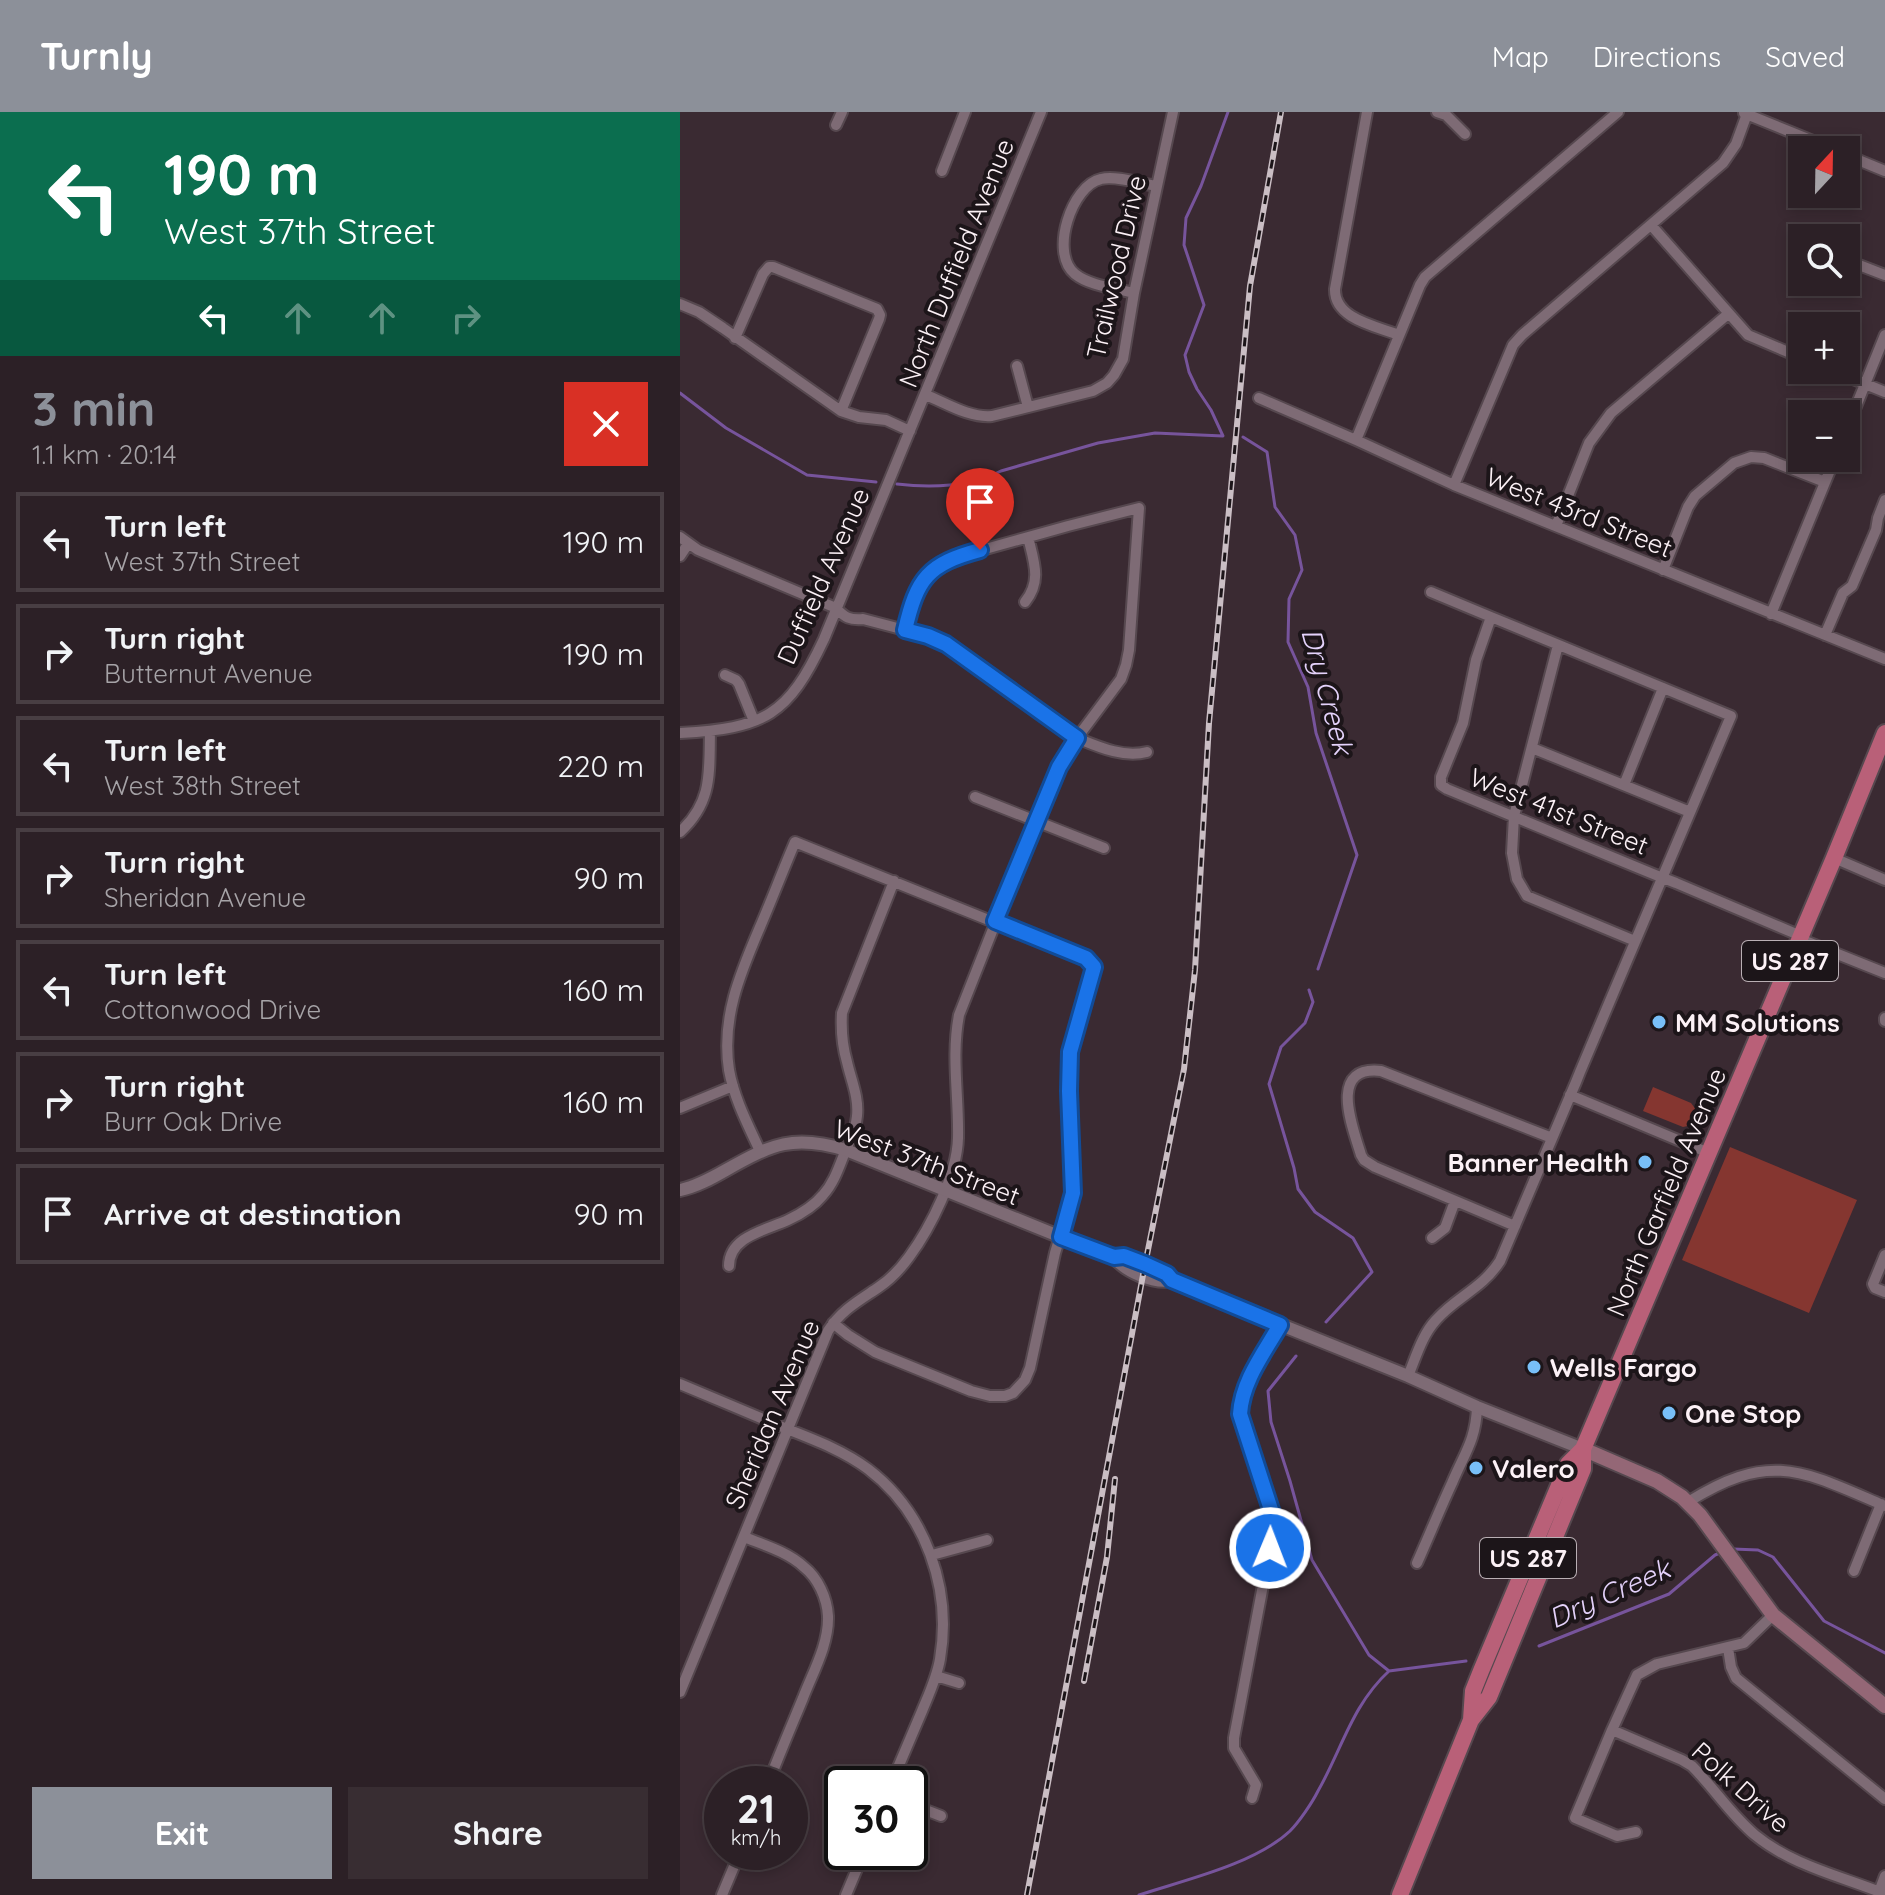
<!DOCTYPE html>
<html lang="en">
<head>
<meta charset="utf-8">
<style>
	:root { --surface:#2c2026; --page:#382d32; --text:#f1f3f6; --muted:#a6a3a7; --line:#483e43; --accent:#8c9099 }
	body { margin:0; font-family:Quicksand,sans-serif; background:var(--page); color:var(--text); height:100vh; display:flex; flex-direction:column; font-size:30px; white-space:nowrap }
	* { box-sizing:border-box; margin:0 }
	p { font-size:26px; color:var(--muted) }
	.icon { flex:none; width:44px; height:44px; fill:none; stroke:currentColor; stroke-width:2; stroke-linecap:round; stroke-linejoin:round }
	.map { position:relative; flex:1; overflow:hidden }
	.sheet { display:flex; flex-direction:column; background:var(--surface); width:680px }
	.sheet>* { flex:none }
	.guide { background:#0b6e4f; color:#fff; overflow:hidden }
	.needle { width:52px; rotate:22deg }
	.tools { position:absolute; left:1108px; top:24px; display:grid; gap:16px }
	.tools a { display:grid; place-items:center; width:72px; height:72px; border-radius:0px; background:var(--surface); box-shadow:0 4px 12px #0003,0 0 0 2px var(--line); font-size:40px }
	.speed { position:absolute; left:24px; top:1654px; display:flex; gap:16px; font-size:40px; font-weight:700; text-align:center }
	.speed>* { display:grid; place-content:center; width:104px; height:104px; border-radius:50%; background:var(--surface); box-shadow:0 4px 12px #0003,0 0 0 2px var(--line); line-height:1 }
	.speed small { font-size:20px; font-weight:400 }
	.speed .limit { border:4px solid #111; border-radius:12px; background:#fff; color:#111 }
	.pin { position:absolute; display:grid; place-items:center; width:68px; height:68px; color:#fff; margin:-82px -34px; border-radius:50% 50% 50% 0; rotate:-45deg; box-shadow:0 0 8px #0007 }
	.pin .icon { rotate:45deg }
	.me { position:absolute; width:88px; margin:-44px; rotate:1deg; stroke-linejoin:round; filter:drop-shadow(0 0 6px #0008) }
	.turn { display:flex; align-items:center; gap:28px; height:168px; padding:0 32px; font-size:36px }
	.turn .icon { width:104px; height:104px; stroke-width:2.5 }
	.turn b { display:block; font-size:56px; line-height:68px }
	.lanes { display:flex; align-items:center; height:76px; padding:0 32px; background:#0003; justify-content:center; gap:40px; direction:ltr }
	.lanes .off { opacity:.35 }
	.round { display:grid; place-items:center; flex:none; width:84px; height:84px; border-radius:0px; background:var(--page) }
	.summary { display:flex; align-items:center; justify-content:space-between; height:136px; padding:0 32px }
	h1 { font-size:48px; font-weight:700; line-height:60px; color:var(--accent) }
	.action { display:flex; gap:16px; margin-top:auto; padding:16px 32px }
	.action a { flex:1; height:92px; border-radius:0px; background:var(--accent); color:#fff; font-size:32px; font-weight:700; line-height:92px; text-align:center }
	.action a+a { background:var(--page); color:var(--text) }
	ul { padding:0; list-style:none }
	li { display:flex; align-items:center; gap:24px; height:100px; margin:0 16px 12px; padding:0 16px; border:4px solid var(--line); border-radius:0px }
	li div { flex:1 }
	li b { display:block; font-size:30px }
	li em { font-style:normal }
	header { display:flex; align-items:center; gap:48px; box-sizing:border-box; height:112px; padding:0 40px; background:var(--accent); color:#fff }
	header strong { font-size:38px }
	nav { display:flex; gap:44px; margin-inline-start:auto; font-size:28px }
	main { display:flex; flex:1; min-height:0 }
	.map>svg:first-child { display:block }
	.green { fill:#853630 }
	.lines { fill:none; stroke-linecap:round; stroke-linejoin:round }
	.stream { stroke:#77549c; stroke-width:3 }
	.minor-casing { stroke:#56484f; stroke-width:14 }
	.tertiary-casing { stroke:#56484f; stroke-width:16 }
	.secondary-casing { stroke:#56484f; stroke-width:18 }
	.trunk-casing { stroke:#56484f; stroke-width:20 }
	.minor { stroke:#7e6b75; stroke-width:10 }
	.tertiary { stroke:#7e6b75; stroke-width:12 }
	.secondary { stroke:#946776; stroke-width:14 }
	.trunk { stroke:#b96078; stroke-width:16 }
	.rail-casing { stroke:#cabec4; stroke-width:6 }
	.rail { stroke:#1c1519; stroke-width:3; stroke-dasharray:9; stroke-linecap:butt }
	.route-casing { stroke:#114b97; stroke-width:20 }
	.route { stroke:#1a73e8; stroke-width:14 }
	.poi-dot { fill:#78bff8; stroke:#1c1519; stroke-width:3 }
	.labels { text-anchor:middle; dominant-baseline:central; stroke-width:8; stroke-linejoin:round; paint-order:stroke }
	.shield { fill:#1c1519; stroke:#b9afb4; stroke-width:2 }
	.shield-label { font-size:24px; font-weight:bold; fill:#fcf1f6 }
	.street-label { font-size:26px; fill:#fcf1f6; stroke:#1c1519 }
	.poi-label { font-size:26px; font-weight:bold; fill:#fcf1f6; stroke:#1c1519; text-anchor:start }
	.water-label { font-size:28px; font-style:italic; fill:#e4d2fb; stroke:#1c1519 }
</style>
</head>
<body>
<header>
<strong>Turnly</strong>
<nav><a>Map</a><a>Directions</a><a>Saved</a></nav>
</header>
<main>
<section class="sheet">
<div class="guide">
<div class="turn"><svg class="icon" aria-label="left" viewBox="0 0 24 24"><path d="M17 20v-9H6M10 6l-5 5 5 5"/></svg><div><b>190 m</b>West 37th Street</div></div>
<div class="lanes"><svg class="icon" aria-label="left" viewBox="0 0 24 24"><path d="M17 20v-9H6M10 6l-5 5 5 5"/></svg><svg class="icon off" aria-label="ahead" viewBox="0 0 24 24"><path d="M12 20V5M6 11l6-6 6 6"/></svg><svg class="icon off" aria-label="ahead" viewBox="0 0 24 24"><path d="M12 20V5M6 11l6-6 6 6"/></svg><svg class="icon off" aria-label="right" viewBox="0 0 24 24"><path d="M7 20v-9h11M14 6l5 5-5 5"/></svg></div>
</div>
<div class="summary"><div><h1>3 min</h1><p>1.1 km · 20:14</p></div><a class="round" style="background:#d93025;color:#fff"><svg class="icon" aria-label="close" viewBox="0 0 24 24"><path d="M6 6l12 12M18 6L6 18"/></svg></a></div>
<ul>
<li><svg class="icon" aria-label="left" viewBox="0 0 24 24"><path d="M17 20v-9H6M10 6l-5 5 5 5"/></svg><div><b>Turn left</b><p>West 37th Street</p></div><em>190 m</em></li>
<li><svg class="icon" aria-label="right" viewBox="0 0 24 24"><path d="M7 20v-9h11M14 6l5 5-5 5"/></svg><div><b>Turn right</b><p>Butternut Avenue</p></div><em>190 m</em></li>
<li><svg class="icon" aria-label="left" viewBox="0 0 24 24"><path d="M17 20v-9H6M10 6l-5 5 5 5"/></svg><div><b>Turn left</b><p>West 38th Street</p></div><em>220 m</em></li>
<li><svg class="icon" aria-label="right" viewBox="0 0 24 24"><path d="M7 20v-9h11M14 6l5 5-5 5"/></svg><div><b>Turn right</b><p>Sheridan Avenue</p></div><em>90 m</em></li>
<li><svg class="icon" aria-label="left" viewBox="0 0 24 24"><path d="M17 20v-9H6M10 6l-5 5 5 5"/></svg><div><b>Turn left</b><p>Cottonwood Drive</p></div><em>160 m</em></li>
<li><svg class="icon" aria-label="right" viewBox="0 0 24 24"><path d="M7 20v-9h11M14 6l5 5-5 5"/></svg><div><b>Turn right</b><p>Burr Oak Drive</p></div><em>160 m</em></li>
<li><svg class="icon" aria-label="arrive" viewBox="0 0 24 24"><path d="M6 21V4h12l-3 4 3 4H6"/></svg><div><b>Arrive at destination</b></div><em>90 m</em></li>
</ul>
<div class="action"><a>Exit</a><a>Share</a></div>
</section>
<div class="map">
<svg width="1205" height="1783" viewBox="0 0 1205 1783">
	<rect width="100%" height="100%" fill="#3a2a32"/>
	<path class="green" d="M973,975L1011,991L1017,999L1012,1013L1003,1015L963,999Z
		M1050,1035L1177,1088L1129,1201L1002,1148Z"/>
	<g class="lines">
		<path class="stream" d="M0,281L46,316L127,363L196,370
			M563,325L587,340L595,395L615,423L622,458L609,487L608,530L628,575L636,621L677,743L638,857
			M217,372C250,376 291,375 321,359L418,331L475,321L543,324L531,298L517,277L509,260L505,243L524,193L504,133L506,106L521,74L548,0
			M629,878L633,890L625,911L601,935L589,972L614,1056L618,1077L635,1100L673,1126L692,1160L646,1210
			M616,1244L588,1279L591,1310L610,1369L632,1448L689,1543L709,1559L786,1549
			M1053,1437L1078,1438L1093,1445L1144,1509L1205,1541
			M859,1534L989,1482L1035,1443L1042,1440
			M459,1783C505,1768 575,1752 610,1719C619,1710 632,1691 638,1679C662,1637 672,1593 709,1559"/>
		<defs>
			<path id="minor" d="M687,0L655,177C654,207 696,214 719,223
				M757,0L766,3L785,22
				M1064,1L1155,38
				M156,13L162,0
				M1166,43L1205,59
				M262,59L285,0
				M971,113L1068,223L1122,246
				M1121,130H1122
				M1166,148L1205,163
				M454,181C436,176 410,174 395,162C369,141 392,73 421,67C436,63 462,72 477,74
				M0,192L19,200L43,216L161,299L179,305L206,308L230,319
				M55,226L83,162L89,155H93L197,197L200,203L199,207L161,299
				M337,254L348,295
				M1151,258L1205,280
				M246,283C266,291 289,306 312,304L413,279L427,271L434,263L443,247L454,181L493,0
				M579,286L676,328L774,373L1205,547
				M1166,319L1205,223
				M676,328L740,173L745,165L938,0
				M774,373L833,233L842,223L1043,51L1056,32L1067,2
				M876,414L909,331L931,301L1048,202
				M0,425L18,438L156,496C165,506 170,508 183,507L248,524L266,532L397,626C419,635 443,646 467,640
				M0,444L8,432
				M983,458L1008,395L1015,384L1054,351L1071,345L1084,346L1145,370
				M751,480L811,505
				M345,490C362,469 354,450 348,425
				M1091,502L1155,346
				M1145,523L1163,481L1172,474L1196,418L1198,406L1205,388
				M878,533L834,704L832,741L837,767L847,784L955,829
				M45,563L56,568L59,572L74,609
				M0,621C85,616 108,604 144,527L361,0
				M852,636L1010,700
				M944,673L983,576
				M295,685L424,736
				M0,720C33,690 29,660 30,619
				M1154,746L1205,768
				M1120,827L1205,861
				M1205,906V909
				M890,983L1029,1041
				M0,996L53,974
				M80,1039C68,1013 54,986 49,958C41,906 60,862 80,815C92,787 103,758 115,730L408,848L413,852L414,860C404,892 391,924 388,957L393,1081L375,1141L350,1256L345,1268L333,1281
				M835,1114L695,1055L684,1048L681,1043C673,1016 647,953 701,959L872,1026
				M752,1126L765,1116L775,1089
				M1205,1143L1193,1172L1195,1176L1205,1180
				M49,1154C49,1124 87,1118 108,1108C121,1102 134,1094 143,1083C153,1072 158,1058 163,1045C168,1032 176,1018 177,1004C179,985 171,968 167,950C162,933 161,918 162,901L214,769
				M153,1211L168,1223L195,1240L291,1279L310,1284H325L333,1281
				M728,1264C736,1245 742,1223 756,1208C776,1185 802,1177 820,1149L896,970L900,960C950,841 1001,722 1051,604L811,505L796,548L783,611L761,665V673L767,677L978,764L996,771L1121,824
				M0,1272C36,1287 71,1302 107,1317C135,1328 164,1339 188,1357C246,1401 272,1477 260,1547C257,1565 249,1582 242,1599C232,1623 221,1648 211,1672
				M1008,1390C1091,1338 1123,1359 1205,1394
				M64,1425C84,1433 108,1440 124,1455C138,1466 147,1486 148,1504C149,1532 133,1560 123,1586C111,1615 99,1643 88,1672
				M252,1443L307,1428
				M737,1451C749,1424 760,1397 772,1371C784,1342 796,1328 797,1295
				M1174,1459L1201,1392
				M1048,1536L1051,1555L1056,1566L1205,1687
				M256,1564L279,1571
				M0,1580L148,1219C161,1198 180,1188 199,1175C211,1167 221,1156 229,1145C251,1115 277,1063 278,1026C279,984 271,945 279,903L356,708L379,655L397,626L441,567L446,553L449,538L459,396L388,414L273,446C240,464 234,482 225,518
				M932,1618L1002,1648L1012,1654C1034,1676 1051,1703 1075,1723C1113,1754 1161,1764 1205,1782
				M572,1686L576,1673L554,1636V1626L595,1410L560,1302L561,1289L565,1276L600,1213
				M230,1692L261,1704
				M956,1720L937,1724L895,1706L932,1618L957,1563L977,1552L1064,1531L1093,1503
				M1199,1780L1205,1764
				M42,1783L60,1740
				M166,1783L184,1740"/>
			<path id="tertiary" d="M0,1078C16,1075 32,1066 46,1058C92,1032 114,1022 166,1038L381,1125L434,1145L444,1144L465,1152L487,1162L492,1168L507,1175L728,1264L797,1295L903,1337
				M434,1145C445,1159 473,1172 492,1168"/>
			<path id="secondary" d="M903,1337L977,1369L1002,1385L1020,1403L1093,1503L1205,1594"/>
			<path id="trunk" d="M791,1608L793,1579L801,1559L888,1352L903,1337L1154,746L1205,621
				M720,1783L791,1608L809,1585L903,1357V1337"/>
		</defs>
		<use href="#minor" class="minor-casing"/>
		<use href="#tertiary" class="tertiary-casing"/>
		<use href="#secondary" class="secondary-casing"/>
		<use href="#trunk" class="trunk-casing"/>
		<use href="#minor" class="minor"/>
		<use href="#tertiary" class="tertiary"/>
		<use href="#secondary" class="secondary"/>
		<use href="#trunk" class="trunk"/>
		<defs>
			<path id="rail" d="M404,1569L427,1445L435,1367
				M347,1783L463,1163L504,957L515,858L529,611L570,174L601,0"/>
		</defs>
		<use href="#rail" class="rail-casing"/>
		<use href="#rail" class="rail"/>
	</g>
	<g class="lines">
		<defs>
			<path id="route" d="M300,438C248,452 237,466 225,518L248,524L266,532L397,626L379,655L315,809L406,846L414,855L390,940L389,979L393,1081L381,1125L434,1145L444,1144L465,1152L487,1162L492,1168L600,1213C584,1241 562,1269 560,1302L595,1410L590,1436"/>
		</defs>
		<use href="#route" class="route-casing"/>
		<use href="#route" class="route"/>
	</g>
	<g class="poi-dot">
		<circle cx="979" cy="910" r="8"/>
		<circle cx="965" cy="1050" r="8"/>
		<circle cx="854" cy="1255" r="8"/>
		<circle cx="989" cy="1301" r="8"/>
		<circle cx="796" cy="1356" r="8"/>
	</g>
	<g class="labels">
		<g class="shield">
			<rect x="1062" y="829" width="96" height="40" rx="6"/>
			<rect x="800" y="1426" width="96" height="40" rx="6"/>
		</g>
		<g class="shield-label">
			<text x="1110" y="849">US 287</text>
			<text x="848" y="1446">US 287</text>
		</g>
		<g class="street-label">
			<text transform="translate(276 151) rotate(-68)">North Duffield Avenue</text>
			<text transform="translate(436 155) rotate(-77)">Trailwood Drive</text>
			<text transform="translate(899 400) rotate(22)">West 43rd Street</text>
			<text transform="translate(143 464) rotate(-66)">Duffield Avenue</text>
			<text transform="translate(879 699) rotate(22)">West 41st Street</text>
			<text transform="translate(247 1050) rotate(21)">West 37th Street</text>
			<text transform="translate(986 1080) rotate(-67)">North Garfield Avenue</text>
			<text transform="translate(92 1302) rotate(-67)">Sheridan Avenue</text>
			<text transform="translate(1061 1675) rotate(42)">Polk Drive</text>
		</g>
		<g class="poi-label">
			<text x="995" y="910">MM Solutions</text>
			<text x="949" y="1050" text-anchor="end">Banner Health</text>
			<text x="870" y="1255">Wells Fargo</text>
			<text x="1005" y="1301">One Stop</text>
			<text x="812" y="1356">Valero</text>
		</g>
		<g class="water-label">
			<text transform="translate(648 579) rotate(75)">Dry Creek</text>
			<text transform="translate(929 1481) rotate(-24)">Dry Creek</text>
		</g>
	</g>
</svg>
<div class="tools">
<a><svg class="needle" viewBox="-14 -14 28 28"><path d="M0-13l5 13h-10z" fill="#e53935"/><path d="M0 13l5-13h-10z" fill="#a6a3a7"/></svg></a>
<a><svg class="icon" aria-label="search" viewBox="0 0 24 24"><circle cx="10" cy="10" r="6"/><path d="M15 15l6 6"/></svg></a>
<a>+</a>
<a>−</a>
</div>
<div class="speed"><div>21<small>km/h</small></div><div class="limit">30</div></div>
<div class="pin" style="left:300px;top:438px;background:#d93025"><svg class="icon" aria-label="arrive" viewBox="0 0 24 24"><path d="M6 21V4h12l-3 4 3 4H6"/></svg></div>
<svg class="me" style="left:590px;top:1436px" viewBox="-20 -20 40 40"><circle r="17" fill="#1a73e8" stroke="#fff" stroke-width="3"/><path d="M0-11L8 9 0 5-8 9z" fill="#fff"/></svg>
</div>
</main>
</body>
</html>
